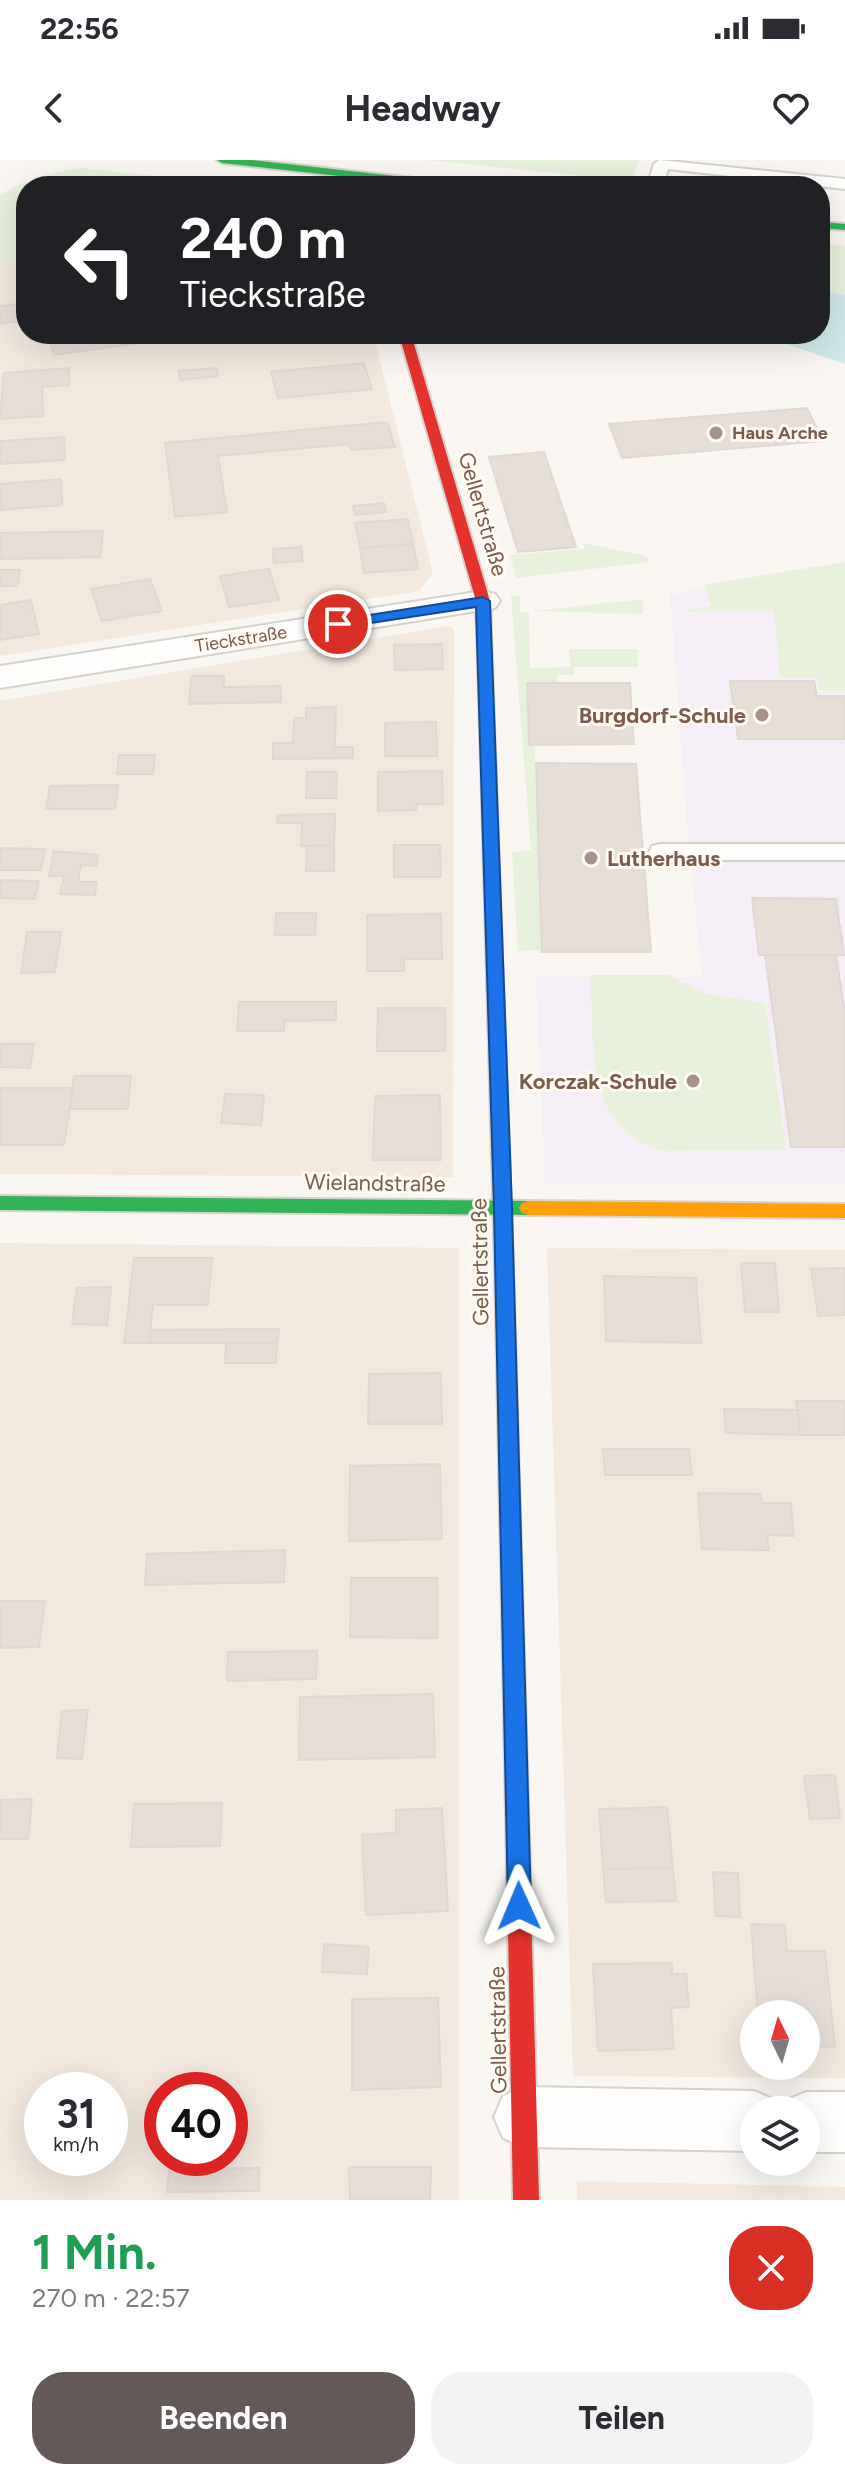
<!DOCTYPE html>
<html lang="de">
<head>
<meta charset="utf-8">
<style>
	:root { --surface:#fff; --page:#f2f2f3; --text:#2b2b33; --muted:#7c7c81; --accent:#625958 }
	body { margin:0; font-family:Figtree,sans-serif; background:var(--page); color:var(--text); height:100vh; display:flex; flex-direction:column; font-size:30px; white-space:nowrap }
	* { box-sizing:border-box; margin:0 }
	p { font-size:26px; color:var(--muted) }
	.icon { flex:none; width:44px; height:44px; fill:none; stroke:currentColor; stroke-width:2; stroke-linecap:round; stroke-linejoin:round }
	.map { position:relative; height:2040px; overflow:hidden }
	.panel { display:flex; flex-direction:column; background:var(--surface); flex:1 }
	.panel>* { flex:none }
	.banner { position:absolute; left:16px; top:16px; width:814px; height:168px; border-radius:32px; box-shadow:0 8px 32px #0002; background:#202124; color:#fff; overflow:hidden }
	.needle { width:52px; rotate:355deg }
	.fabs { position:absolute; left:740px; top:1840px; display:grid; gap:16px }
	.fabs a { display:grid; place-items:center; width:80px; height:80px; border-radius:50%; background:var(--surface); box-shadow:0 8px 32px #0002; font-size:40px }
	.speed { position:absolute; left:24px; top:1912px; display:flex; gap:16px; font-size:40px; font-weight:700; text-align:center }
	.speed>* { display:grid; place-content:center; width:104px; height:104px; border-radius:50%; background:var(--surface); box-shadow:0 8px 32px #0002; line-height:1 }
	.speed small { font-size:20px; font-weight:400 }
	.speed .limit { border:12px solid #d22; background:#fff; color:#111 }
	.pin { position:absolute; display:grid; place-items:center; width:68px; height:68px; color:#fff; margin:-34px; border:4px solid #fff; border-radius:50%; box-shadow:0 2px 8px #0007 }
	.me { position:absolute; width:88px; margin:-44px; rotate:359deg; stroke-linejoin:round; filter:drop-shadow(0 0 6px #0008) }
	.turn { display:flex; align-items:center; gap:28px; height:168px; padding:0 32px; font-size:36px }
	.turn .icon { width:104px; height:104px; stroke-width:2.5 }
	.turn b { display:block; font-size:56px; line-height:68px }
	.round { display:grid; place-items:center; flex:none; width:84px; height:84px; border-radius:32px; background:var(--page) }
	.headline { display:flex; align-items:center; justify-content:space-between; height:136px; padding:0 32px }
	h1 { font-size:48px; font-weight:700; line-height:60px; color:#1e9e55 }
	.cta { display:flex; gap:16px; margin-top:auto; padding:16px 32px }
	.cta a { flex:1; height:92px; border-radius:32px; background:var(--accent); color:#fff; font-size:32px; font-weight:700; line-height:92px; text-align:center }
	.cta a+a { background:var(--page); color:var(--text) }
	.status { display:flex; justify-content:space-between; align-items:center; height:56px; padding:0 40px; background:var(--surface); direction:ltr }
	.status svg { height:22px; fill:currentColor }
	header { display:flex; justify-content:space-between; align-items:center; height:104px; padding:0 32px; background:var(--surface); font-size:36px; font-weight:700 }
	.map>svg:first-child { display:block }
	.residential { fill:#f2e8de; fill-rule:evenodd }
	.education { fill:#f6eef6 }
	.green { fill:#e7f0db }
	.water { fill:#d0e8ea }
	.building { fill:#e6ded7; stroke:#e2d8d2; stroke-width:2 }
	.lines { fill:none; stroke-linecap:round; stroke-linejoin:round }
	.lane-casing { stroke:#d7d1cb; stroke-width:4 }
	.street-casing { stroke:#d7d1cb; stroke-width:4 }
	.fast-casing { stroke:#d9d2cb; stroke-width:4 }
	.slow-casing { stroke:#d9d2cb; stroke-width:4 }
	.jam-casing { stroke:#d9d2cb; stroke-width:4 }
	.lane { fill:#fefefd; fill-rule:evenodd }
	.street { fill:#fefefd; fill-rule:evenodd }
	.fast { fill:#30b455; fill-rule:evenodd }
	.slow { fill:#ff9f0a; fill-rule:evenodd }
	.jam { fill:#e5322d; fill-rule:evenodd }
	.route { fill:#1a73e8; stroke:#114b97; stroke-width:2 }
	.poi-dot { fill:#a69286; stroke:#fffaf3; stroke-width:3 }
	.labels { text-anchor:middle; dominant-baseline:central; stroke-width:6; stroke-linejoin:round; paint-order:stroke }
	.far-poi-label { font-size:18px; font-weight:bold; fill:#7a5c4d; stroke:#fffaf3; text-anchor:start }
	.far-street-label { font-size:18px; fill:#7a5c4d; stroke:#fffaf3 }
	.street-label { font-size:22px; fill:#7a5c4d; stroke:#fffaf3 }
	.poi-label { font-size:22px; font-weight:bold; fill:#7a5c4d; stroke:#fffaf3; text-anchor:end }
</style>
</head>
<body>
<div class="status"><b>22:56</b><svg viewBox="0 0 49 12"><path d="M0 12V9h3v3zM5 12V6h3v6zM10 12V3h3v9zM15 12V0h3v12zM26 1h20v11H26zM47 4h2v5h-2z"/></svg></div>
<header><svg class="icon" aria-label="back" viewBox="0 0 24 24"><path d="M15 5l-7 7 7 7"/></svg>Headway<svg class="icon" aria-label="heart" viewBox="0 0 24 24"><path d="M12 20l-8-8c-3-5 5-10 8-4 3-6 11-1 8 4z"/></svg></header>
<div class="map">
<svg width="845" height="2040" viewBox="0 0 845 2040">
	<rect width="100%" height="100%" fill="#f9f5f0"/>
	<path class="residential" d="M26,100V174H373L433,413L419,431L0,496V102Z
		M449,466L454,469L453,1017L0,1014V541Z
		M0,1083L459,1088V2040H0ZM42,1930H110V1998H42ZM162,1930H230V1998H162Z
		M547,1088L845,1090V1918L573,1916ZM754,1854H806V1906H754Z
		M577,2021L845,2027V2040H577Z"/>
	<path class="education" d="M845,407V1024H545L536,817H702L688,677L670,434Z"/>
	<path class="green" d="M428,0H639L632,21Z
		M81,8L247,26H26V100L0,102V35C26,20 51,12 81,8Z
		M820,83L845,86V135L820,129Z
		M583,383L646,396L650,402L516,418L510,395L585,389Z
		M845,402V531H819L817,518L780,517L774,451H682L711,446L704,425Z
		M511,436H520V452L529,453L530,508L571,507L569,489H637L638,507H574V515H557V522L531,523L546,790L518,791L512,692L531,690Z
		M643,439V454L534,451Z
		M590,815H668L706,834L765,843L786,990L665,991C582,971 595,882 590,815Z"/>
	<path class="water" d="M820,129L845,135V204L757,174H820Z"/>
	<path class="building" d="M26,143V160L0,164V146Z
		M86,174H145L147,182L54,195L50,179Z
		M364,203L372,229L278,238L271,212Z
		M69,208V225L42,227L43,256L0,259L4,213Z
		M217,208L218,216L180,220L179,211Z
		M807,248L823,281L622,298L609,264Z
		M387,262L395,287L351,290L349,284L218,296L227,352L175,357L165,283Z
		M64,277L65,300L0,304V281Z
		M544,292L576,387L518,392L489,297Z
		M61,319L62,345L0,350V324Z
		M384,343L386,352L355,355L353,346Z
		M408,359L413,384L360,388L355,363Z
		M103,371L100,397L0,399V373Z
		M413,384L418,409L364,413L360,388Z
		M301,387L303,401L274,403L273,389Z
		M269,409L279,440L229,447L220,416Z
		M0,410H20L18,426H0Z
		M150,419L162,451L102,461L91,429Z
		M31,440L39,474L0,480V445Z
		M442,484L443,509L395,510L394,485Z
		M191,516H224V527L281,526V542L189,544Z
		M730,521H814L817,536H845V579H738Z
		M527,523H630L634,584L529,585Z
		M336,547L335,587H353V598L273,599V583H293L294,558H306V548Z
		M436,562L437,596H385V563Z
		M119,595H155L153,614H117Z
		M536,603L636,604L651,792H542Z
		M442,611L443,644H416V650L378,651V612Z
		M307,612H337L336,638H306Z
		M118,625L115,649H46L50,626Z
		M335,654L334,685L301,686L302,663H277L278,655Z
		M334,685V711H306L307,686Z
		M394,685H440L441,717H394Z
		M0,688L45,689L41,710H0Z
		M54,691L98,695L96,706L81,705L78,722H97L95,735L60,734L64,716H49Z
		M0,720L39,721L35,739L0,738Z
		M752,738L836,739L844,795H759Z
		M276,753H316L315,775H275Z
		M441,754L442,799H404V811H367V755Z
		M27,772H61L55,812L21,813Z
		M765,795H836L845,853V987H791Z
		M239,842H336V860L285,861L284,871H237Z
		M378,848H445V891H377Z
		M0,884H34L30,908L0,907Z
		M74,916H131L128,949H70Z
		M0,928H73L64,985H0Z
		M225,934L264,935L261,965L221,963Z
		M440,935L441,1000H373L375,936Z
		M134,1098H212L208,1145H153L149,1183H124Z
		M741,1103H775L779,1152H745Z
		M845,1108V1155L818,1156L811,1109Z
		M604,1116L696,1118L701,1183L606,1181Z
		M111,1127L107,1165L72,1164L77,1128Z
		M279,1169L277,1183H149L150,1170Z
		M226,1183H277L276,1203H225Z
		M441,1213L442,1264H368L369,1214Z
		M796,1241H845V1275H800Z
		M724,1249L798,1250L800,1275L726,1273Z
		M603,1289H689L692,1315H605Z
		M440,1304L442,1379L349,1381L350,1306Z
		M698,1333L761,1334L762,1343H791L794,1376L767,1375L769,1390L702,1389Z
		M285,1390L284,1422L145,1425L147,1394Z
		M351,1418H437V1478L350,1477Z
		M0,1441H45L39,1487L0,1488Z
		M317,1491L316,1519L227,1521L228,1492Z
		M433,1534L435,1597L299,1600L300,1537Z
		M88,1550L82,1599L57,1598L62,1551Z
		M835,1615L840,1658L810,1659L804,1616Z
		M32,1639L28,1679H0V1640Z
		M222,1643L220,1686L131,1687L134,1644Z
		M667,1647L673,1708L603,1709L599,1649Z
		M442,1648L448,1751L366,1755L362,1675L396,1673V1650Z
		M673,1708L676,1741L606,1742L603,1709Z
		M713,1712L738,1713L740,1757L716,1756Z
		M751,1764L785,1765L787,1791H825L835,1887L806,1886V1854H758Z
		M324,1784L369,1787L367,1814L322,1812Z
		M672,1803V1814H686L689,1847L671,1848L674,1889L598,1891L593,1804Z
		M438,1838L441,1927L352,1930V1839Z
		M349,2007H431L430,2040H350Z
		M259,2008V2031L167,2032L169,2009Z"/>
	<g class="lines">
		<defs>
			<path id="lane" d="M659,0L845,19V29L668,9L663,26H647L654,4Z
				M660,684H845V700H660L652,698L649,692L652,686Z"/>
			<path id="street" d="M483,431L495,434L500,441L495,448L0,528V506Z
				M524,1927L754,1931L775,1940L779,1950H754V1991L524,1987L503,1978L494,1957L503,1936Z
				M806,1932H845V1992H806V1950H781L785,1941Z"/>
			<path id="fast" d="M217,0H252L458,23L464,26H428L222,3Z
				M820,62L845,64V70L820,68Z
				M0,1036L528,1041L534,1043L537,1048L534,1053L528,1055L0,1050Z
				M504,1101L511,1104L513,1109L527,1604L524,1612L516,1615L508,1612L505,1604L495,1109L497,1104Z"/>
			<path id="slow" d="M487,560L494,565L513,1109L511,1114H497L495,1109L480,565Z
				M528,1041L845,1044V1058L528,1055L522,1053L519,1048L522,1043Z"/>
			<path id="jam" d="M399,174H411L490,441L494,565L487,570L480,565L476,441Z
				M516,1593L524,1596L527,1604L539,2040H513L505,1604L508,1596Z"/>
		</defs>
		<use href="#lane" class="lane-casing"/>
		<use href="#street" class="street-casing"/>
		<use href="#fast" class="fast-casing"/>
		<use href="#slow" class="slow-casing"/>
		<use href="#jam" class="jam-casing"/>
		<use href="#lane" class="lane"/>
		<use href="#street" class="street"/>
		<use href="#fast" class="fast"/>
		<use href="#slow" class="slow"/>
		<use href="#jam" class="jam"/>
	</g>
	<path class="route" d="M483,437L490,441L512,1048L531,1746L528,1755L519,1758L511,1755L508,1746L494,1048L476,447L338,468L330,464L338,460Z"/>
	<g class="poi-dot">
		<circle cx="716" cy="273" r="8"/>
		<circle cx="762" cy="555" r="8"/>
		<circle cx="591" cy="698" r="8"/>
		<circle cx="693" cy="921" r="8"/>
	</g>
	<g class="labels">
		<g class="far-poi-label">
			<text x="732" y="273">Haus Arche</text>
		</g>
		<g class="far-street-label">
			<text transform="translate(241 479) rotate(-9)">Tieckstraße</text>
		</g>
		<g class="street-label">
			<text transform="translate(483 354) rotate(74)">Gellertstraße</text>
			<text transform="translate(375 1023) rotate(1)">Wielandstraße</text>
			<text transform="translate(480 1102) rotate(-91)">Gellertstraße</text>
			<text transform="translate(498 1870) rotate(-91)">Gellertstraße</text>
		</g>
		<g class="poi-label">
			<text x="746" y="555">Burgdorf-Schule</text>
			<text x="607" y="698" text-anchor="start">Lutherhaus</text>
			<text x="677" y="921">Korczak-Schule</text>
		</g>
	</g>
</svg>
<div class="fabs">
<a><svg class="needle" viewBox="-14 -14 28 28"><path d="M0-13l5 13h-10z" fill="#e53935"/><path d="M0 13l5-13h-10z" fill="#7c7c81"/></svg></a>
<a><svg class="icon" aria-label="layers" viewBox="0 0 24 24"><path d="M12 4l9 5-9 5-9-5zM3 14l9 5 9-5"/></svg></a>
</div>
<div class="speed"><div>31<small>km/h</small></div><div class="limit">40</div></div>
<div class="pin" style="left:338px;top:464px;background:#d93025"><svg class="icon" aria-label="arrive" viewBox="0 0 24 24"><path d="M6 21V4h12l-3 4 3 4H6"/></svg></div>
<svg class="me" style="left:519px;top:1746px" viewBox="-20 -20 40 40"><path d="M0-17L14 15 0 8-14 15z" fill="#1a73e8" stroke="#fff" stroke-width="4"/></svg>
<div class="banner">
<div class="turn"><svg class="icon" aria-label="left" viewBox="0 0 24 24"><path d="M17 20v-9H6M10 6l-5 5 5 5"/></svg><div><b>240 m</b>Tieckstraße</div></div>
</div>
</div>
<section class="panel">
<div class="headline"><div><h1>1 Min.</h1><p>270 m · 22:57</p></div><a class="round" style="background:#d93025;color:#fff"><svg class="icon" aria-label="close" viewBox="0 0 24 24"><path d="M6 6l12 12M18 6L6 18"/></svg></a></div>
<div class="cta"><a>Beenden</a><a>Teilen</a></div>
</section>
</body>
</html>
